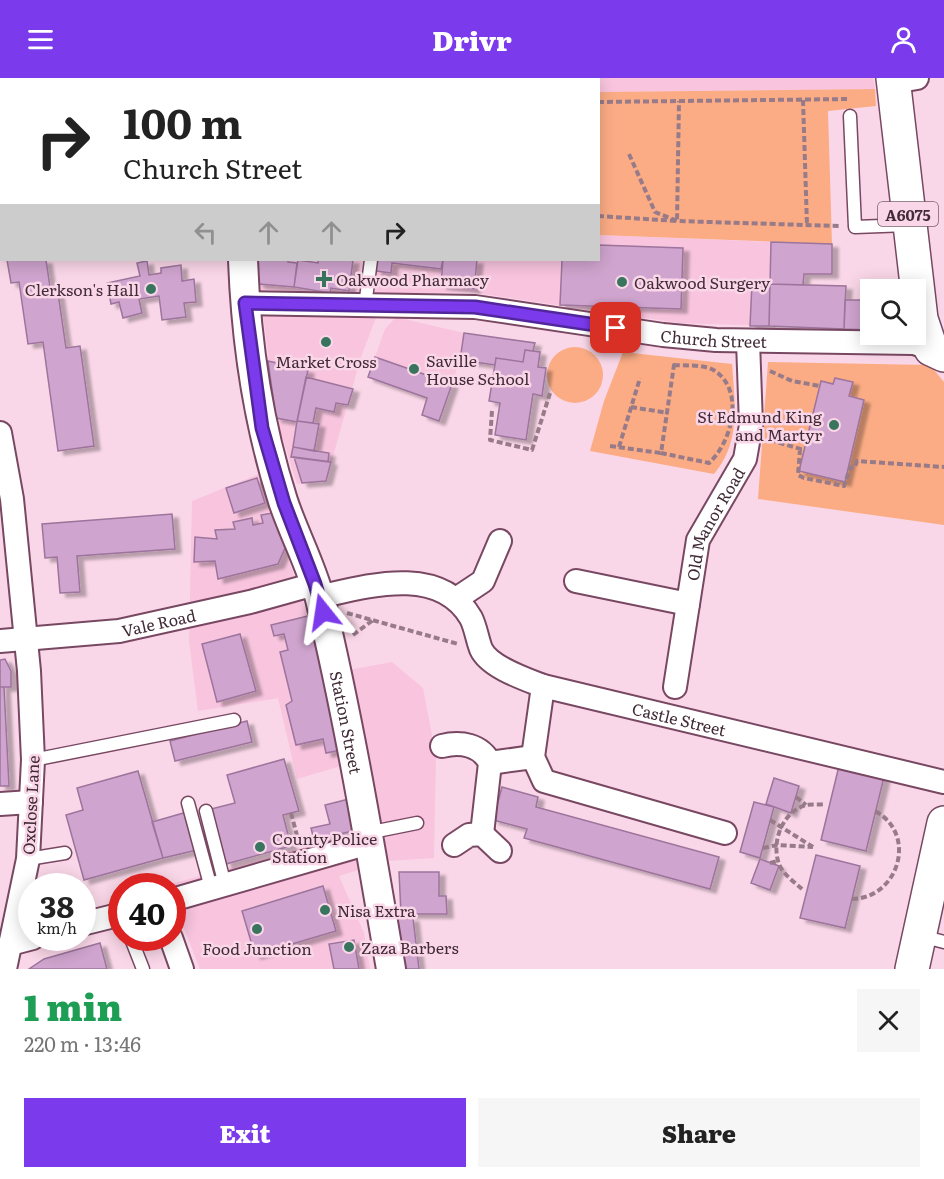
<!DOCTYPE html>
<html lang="en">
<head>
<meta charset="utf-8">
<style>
	:root { --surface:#fff; --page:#f6f6f6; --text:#222; --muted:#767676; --accent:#7c3aed }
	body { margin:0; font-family:Literata,serif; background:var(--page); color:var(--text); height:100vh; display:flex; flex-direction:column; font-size:22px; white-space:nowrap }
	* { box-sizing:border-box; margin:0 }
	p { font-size:20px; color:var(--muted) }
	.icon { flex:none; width:33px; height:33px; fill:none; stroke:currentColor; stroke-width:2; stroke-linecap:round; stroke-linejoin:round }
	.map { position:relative; height:891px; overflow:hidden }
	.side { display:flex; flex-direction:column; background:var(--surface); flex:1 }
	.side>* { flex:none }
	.top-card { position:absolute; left:0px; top:0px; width:600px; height:183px; box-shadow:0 3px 15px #0003; background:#fff; color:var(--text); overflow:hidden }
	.buttons { position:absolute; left:860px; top:201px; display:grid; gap:12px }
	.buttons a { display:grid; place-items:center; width:66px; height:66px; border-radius:0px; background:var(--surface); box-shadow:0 3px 15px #0003; font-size:30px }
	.speed { position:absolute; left:18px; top:795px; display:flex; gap:12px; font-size:30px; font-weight:700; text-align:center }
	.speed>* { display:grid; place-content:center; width:78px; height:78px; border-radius:50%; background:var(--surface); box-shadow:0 3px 15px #0003; line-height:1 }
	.speed small { font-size:15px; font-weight:400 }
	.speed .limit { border:9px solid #d22; background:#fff; color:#111 }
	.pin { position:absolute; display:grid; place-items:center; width:51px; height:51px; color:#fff; margin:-26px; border-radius:12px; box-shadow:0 3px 9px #0006 }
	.me { position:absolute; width:66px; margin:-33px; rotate:345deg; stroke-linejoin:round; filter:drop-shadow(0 0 4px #0008) }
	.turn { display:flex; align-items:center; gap:21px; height:126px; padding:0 24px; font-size:27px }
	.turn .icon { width:78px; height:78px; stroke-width:2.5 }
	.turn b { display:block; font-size:42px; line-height:51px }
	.lanes { display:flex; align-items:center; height:57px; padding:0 24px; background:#0003; justify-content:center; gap:30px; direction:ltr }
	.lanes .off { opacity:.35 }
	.round { display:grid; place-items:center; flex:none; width:63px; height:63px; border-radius:0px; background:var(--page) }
	.summary { display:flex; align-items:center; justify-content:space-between; height:102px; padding:0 24px }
	h1 { font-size:36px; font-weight:800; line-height:45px; color:#1e9e55 }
	.primary-button { display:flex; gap:12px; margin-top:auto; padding:12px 24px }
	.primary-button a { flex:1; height:69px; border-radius:0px; background:var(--accent); color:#fff; font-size:24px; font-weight:800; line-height:69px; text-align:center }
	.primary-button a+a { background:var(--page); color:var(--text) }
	header { display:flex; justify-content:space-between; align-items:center; height:78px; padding:0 24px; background:var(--accent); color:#fff; font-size:27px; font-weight:800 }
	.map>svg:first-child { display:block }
	.built { fill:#f8c4de }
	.green { fill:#fbac85 }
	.building { fill:#cfa4ce; stroke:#9d749c; stroke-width:1.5; filter:url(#shadow) }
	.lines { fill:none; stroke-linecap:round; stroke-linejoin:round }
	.service-casing { stroke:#784862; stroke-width:15 }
	.minor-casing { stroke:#784862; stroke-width:26 }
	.tertiary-casing { stroke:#784862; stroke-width:32 }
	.primary-casing { stroke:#784862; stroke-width:36 }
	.path { stroke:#987b89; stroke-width:4; stroke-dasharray:6 3; stroke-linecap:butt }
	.service { stroke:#fff; stroke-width:12 }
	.minor { stroke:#fff; stroke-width:22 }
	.tertiary { stroke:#fff; stroke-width:28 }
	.primary { stroke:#fff; stroke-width:33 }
	.route-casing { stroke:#51269a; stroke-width:15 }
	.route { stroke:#7c3aed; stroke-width:10 }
	.poi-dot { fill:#38745e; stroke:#fad7e8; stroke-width:2 }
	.labels { text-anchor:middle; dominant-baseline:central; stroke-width:5; stroke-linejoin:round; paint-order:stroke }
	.shield { fill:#fad7e8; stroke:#785f6b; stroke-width:1.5 }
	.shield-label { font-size:15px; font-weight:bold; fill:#412b36 }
	.poi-label { font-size:16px; fill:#412b36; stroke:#fad7e8; text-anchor:start }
	.street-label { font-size:16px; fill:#412b36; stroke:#fad7e8 }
</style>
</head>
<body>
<header><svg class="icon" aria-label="menu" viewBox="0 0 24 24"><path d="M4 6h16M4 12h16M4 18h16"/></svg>Drivr<svg class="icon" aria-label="person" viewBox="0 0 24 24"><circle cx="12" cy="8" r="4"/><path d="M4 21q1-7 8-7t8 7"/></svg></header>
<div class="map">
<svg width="944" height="891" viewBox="0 0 944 891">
	<defs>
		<filter id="shadow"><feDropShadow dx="6" dy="4" stdDeviation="1.5" flood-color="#0004"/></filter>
	</defs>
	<rect width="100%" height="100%" fill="#fad7e8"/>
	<path class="built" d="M153,0H873L875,11L599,14L598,2Z
		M599,157L771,164L769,248L680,245L469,214L385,216L361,279L326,403L297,406L276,340L263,236L259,206L254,198L256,182H598Z
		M396,239L464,255L460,282L439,343L422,337L427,320L368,299L385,251Z
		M259,396L308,538L322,597L392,584L423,610L436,678L434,780L387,783L339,798L364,855L370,891H200L183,848L171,806L359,754L344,687L297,701L278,620L198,633L189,563L192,423Z"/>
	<path class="green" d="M875,11L876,28L828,33L832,166L599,157V14Z
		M547 297a28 28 0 1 1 56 0a28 28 0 1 1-56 0Z
		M623,274L732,286C735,326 741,364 714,396L590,373L604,323Z
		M768,284L930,287L944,304V447L758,421Z"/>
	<path class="building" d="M297,0H335L297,2Z
		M771,164L832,166V196H804L803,207L770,206Z
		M598,167L683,170L681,231L560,227L562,182H598Z
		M7,182H46L50,209L57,208L66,270L80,268L94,368L58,373L43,264L28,266L19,204L11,205Z
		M256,182H288V184L297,185L294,209L259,206L254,198Z
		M298,182L318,185V182H353L349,213L331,210L330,215L294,209Z
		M377,182H443L441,191L392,185L391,195L376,193Z
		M443,182H477L474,211L441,207Z
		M147,183L149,197L161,195V190L181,187L182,203L194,201L196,224L184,225L186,239L162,242L159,218L139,221L142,235L123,240L119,224L111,226L107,205L140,198L137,185Z
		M752,205L770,206L769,248H750Z
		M770,206L846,208L844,251L769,248Z
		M899,207L900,212H880V208Z
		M845,222H870V252L844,251Z
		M464,255L535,265L533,273L525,272L523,284L496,280L495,287L460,282Z
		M525,272L540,274L538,289L546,290L542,318L533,316L526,362L495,357L500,325L489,323L496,280L523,284Z
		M375,279L452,306L439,343L422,337L427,320L368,299Z
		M268,283L308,292L297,344L276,340Z
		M306,299L353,311L348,327L336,325L334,334L316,330L313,345L297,343Z
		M835,300L853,304L849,318L864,322L845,404L799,393L821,303L833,306Z
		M297,343L319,346L314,373L293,369Z
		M293,369L329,375L328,384L291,379Z
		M294,379L331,384L326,403L302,405Z
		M257,400L265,425L234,435L226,410Z
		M272,435L285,470L278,486L218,501L215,483L194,484L195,459L217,461L215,452L235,451L233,444L252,440L253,447L263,445L261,437Z
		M172,436L175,471L77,478L80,514L60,515L57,479L45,480L42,446Z
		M308,538L341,672L326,675L323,661L296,667L286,627L292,623L280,574L288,572L284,556L274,558L271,547Z
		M240,556L256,613L217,624L202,566Z
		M5,581L11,593V609H0V582Z
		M0,609H4L9,708H0Z
		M247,643L252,664L175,683L170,663Z
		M284,681L299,733L283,737L291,768L226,786L211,731L235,725L227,697Z
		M839,688L884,699L866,773L821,762Z
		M138,693L163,780L84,802L66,737L83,732L77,710Z
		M774,700L799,708L791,735L766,726Z
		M502,709L538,719L536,729L719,779L710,811L524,760L527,751L493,742Z
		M349,721L357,752L314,762L311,750L330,746L325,727Z
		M754,724L774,729L760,780L740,774Z
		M187,734L197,772L163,780L152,744Z
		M816,777L860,788L845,850L800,840Z
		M760,781L779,788L770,812L751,805Z
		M399,794H439V818H446L447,836H401Z
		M323,808L336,853L255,877L242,833Z
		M395,840H413L419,891H401Z
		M354,862L359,891H334L329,866Z
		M100,865L107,891H29L44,881Z"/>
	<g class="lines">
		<defs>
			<path id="service" d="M850,38L855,149L908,147
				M365,228L371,182
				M33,682L234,642
				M188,725L211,810
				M206,733L225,807
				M367,755L417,745
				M28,781L65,775
				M921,858L944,864
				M132,863L143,891"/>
			<g id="minor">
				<path d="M209,2V0"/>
				<path d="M894,4L917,0"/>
				<path d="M0,89H2"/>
				<path id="s1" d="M245,225L475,229L663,257L716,262L914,265L931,271"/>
				<path d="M0,355L12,421L29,593L33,682L28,781L5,891"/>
				<path id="s2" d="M576,503L688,526L698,462L745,381L751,347L748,263"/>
				<path id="s3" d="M319,519C367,508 440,486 471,540C476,550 477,561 481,571C489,589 525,601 543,608L944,704"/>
				<path d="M456,521L483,503L500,463"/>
				<path id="s4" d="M0,563L119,553L250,524L315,506"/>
				<path d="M543,608L533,679L544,703L725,755"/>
				<path d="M675,609L688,526"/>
				<path d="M442,668C461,663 481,667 490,685L482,756"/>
				<path d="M490,685L533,679"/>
				<path d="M0,726L31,724"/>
				<path d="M454,767L469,757L482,756L500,773"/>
				<path d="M172,822L369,765"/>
				<path d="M82,846L122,836"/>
				<path d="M171,860L182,891"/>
				<path d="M10,866L33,860"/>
			</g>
			<g id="tertiary">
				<path d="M276,2V0"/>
				<path id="s5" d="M243,182C246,263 258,345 283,423C294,456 311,487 320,521C349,642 370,767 391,891"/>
			</g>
			<path id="primary" d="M893,0L921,241L931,271L944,277
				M912,891L944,745"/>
		</defs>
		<use href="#service" class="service-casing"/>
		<use href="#minor" class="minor-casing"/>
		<use href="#tertiary" class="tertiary-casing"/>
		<use href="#primary" class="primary-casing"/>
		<path class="path" d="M442,1V0
			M803,22L807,147
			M598,24L850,21
			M629,76L655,134L677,143L839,148
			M598,138L677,143L679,23
			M674,287C686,288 705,286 715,293C745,313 732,364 709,385L661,375Z
			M770,293L792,303L820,308
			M631,329L668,335
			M492,333L490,362L532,372L551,312
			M770,362L804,372
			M610,368L661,375
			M619,369L640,300
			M800,371L798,397L804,400L844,408L850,390L855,389L857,383L944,389
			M347,535L458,566
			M353,557L373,542
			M796,719L806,727
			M291,735L299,765
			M770,742L813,769
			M763,770L777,767L813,769
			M770,785L778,783
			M802,811C794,804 783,796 779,786C771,764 782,734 806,727C812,726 820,727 825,726
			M852,821C899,820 918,756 875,733"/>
		<use href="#service" class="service"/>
		<use href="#minor" class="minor"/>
		<use href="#tertiary" class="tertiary"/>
		<use href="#primary" class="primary"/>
	</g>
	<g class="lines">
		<defs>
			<path id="route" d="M323,534L315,506L284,425L262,350L245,225L475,229L616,250"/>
		</defs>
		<use href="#route" class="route-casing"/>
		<use href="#route" class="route"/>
	</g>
	<g class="poi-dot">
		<path d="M321 192h6v6h6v6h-6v6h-6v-6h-6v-6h6z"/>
		<circle cx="622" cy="204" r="6"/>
		<circle cx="151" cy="211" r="6"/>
		<circle cx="326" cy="264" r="6"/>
		<circle cx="414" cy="291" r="6"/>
		<circle cx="834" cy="347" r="6"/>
		<circle cx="260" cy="769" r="6"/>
		<circle cx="325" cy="832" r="6"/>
		<circle cx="257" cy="851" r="6"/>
		<circle cx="349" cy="869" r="6"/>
	</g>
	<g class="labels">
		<rect class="shield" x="878" y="124" width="60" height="24" rx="4.5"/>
		<g class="shield-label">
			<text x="908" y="136">A6075</text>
		</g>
		<g class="poi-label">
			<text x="336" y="201">Oakwood Pharmacy</text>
			<text x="634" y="204">Oakwood Surgery</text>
			<text x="139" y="211" text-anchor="end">Clerkson's Hall</text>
			<text x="426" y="282">Saville<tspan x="426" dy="18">House School</tspan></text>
			<text x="326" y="283" text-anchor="middle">Market Cross</text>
			<text x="822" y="338" text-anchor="end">St Edmund King<tspan x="822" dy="18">and Martyr</tspan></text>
			<text x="272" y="760">County Police<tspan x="272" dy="18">Station</tspan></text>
			<text x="337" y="832">Nisa Extra</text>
			<text x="361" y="869">Zaza Barbers</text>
			<text x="257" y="870" text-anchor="middle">Food Junction</text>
		</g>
		<g class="street-label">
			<text stroke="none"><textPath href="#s1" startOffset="471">Church Street</textPath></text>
			<text stroke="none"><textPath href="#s2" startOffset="200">Old Manor Road</textPath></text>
			<text stroke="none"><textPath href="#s4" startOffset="160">Vale Road</textPath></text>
			<text stroke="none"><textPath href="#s3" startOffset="412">Castle Street</textPath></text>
			<text stroke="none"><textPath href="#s5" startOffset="476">Station Street</textPath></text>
			<text transform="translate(30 727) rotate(-87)">Oxclose Lane</text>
		</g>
	</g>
</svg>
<div class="buttons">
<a><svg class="icon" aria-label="search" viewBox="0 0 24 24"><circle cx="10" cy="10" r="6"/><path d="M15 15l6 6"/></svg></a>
</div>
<div class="speed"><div>38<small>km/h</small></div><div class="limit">40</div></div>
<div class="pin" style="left:616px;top:250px;background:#d93025"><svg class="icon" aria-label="arrive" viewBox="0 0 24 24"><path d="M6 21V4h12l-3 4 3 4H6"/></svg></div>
<svg class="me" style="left:323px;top:534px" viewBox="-20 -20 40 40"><path d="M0-17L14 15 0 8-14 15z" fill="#7c3aed" stroke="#fff" stroke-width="4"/></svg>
<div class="top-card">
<div class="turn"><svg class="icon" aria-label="right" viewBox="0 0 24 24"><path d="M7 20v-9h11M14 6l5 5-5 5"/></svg><div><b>100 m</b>Church Street</div></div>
<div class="lanes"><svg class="icon off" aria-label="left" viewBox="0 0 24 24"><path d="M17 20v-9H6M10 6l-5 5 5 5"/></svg><svg class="icon off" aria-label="ahead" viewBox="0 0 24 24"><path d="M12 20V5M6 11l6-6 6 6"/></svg><svg class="icon off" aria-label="ahead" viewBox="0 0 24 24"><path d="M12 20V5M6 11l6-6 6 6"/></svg><svg class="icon" aria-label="right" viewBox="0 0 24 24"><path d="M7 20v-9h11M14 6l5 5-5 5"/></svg></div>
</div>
</div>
<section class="side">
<div class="summary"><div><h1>1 min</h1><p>220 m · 13:46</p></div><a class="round"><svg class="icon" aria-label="close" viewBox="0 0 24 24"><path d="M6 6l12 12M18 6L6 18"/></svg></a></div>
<div class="primary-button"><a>Exit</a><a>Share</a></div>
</section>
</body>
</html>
